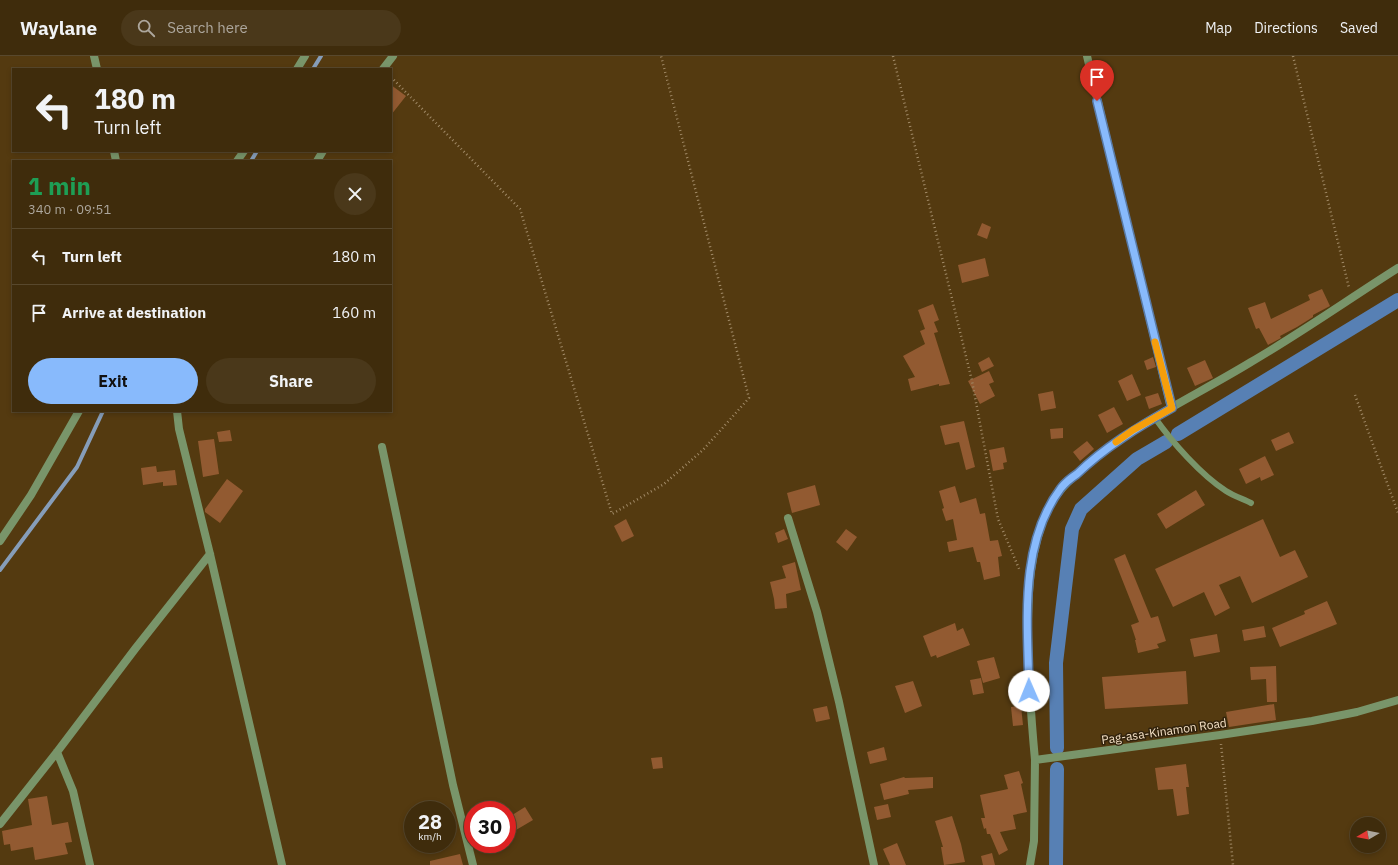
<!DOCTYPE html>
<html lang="en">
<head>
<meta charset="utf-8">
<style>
	:root { --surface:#3f2c0c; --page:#4a381a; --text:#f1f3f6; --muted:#ada79d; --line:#58482d; --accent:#88bafc }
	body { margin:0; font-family:"IBM Plex Sans",sans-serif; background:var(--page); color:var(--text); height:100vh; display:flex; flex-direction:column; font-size:15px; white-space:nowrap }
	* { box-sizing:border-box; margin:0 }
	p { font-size:13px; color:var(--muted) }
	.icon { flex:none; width:22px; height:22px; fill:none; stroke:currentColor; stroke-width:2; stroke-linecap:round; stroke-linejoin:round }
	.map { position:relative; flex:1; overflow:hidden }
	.details { position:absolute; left:12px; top:104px; width:380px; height:252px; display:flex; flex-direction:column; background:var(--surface); border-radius:0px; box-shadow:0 2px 6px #0003,0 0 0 1px var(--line) }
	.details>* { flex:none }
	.top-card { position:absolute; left:12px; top:12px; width:380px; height:84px; border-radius:0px; box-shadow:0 2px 6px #0003,0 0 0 1px var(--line); background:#3f2c0c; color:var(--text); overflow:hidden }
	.needle { width:26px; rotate:260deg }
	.fabs { position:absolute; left:1350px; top:761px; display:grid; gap:8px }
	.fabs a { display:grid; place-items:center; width:36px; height:36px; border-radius:50%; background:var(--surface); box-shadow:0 2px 6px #0003,0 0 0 1px var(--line); font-size:20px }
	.speed { position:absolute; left:404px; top:745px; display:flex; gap:8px; font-size:20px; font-weight:700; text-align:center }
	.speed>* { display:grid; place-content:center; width:52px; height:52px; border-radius:50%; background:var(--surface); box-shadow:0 2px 6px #0003,0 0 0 1px var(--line); line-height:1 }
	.speed small { font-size:10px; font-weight:400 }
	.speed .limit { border:6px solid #d22; background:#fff; color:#111 }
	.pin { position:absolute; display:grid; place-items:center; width:34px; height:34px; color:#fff; margin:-41px -17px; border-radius:50% 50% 50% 0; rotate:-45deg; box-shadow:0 0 4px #0007 }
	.pin .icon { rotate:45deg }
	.me { position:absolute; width:44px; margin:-22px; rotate:359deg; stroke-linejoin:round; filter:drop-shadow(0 0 3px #0008) }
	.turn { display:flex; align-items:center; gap:14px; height:84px; padding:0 16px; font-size:18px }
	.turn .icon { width:52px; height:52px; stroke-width:2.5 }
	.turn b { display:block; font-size:28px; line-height:34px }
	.round { display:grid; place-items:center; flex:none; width:42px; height:42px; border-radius:21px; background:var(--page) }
	.summary { display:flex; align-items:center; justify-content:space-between; height:68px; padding:0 16px }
	h1 { font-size:24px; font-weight:700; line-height:30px; color:#1e9e55 }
	.button { display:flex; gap:8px; margin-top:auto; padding:8px 16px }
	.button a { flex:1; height:46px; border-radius:24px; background:var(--accent); color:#111; font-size:16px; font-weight:700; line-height:46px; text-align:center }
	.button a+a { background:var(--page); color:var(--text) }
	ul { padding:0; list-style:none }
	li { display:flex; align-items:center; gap:12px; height:56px; padding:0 16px; border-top:1px solid var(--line) }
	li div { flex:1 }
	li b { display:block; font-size:15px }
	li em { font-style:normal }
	header { display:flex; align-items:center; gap:24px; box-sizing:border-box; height:56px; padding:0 20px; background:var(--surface); border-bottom:1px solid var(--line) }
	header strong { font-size:19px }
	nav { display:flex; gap:22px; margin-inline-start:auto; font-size:14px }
	.search { width:280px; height:36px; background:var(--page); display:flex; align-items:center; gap:10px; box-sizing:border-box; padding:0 14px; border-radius:22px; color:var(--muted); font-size:15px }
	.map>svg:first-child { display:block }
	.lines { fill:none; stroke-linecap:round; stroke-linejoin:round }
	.stream { stroke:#869db9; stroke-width:4 }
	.canal { stroke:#5780b4; stroke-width:14 }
	.building { fill:#925a31 }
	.path { stroke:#a18a67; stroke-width:2.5; stroke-dasharray:1 3; stroke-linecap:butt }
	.service { stroke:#79956a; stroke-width:6 }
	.minor { stroke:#79956a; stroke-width:8 }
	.tertiary { stroke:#79956a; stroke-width:8 }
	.route-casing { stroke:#5879a4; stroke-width:10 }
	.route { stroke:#88bafc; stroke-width:7 }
	.slow { stroke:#f59e0b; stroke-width:7 }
	.labels { text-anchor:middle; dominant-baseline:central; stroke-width:3; stroke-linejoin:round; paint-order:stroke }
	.street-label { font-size:12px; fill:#f4e0c5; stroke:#32230d }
</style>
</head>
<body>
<header>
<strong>Waylane</strong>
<div class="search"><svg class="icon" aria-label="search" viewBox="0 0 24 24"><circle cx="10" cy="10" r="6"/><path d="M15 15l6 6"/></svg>Search here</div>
<nav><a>Map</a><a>Directions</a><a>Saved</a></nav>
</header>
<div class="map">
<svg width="1398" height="809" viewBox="0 0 1398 809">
	<rect width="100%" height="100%" fill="#543a10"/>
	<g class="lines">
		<path class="stream" d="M313,13L321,0
			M251,105L257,95
			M0,514L77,411L103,355"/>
		<path class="canal" d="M1178,378L1398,244
			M1057,692L1056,607L1072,473L1081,453L1137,403L1166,386
			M1056,809L1057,713"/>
	</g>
	<path class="building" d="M391,29L406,40L391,59Z
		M982,167L991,171L987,183L977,179Z
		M985,202L989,220L962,227L958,209Z
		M1322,233L1330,250L1313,259V261L1297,271L1280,280L1281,282L1268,289L1259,272L1256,273L1248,252L1265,246L1271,263L1310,244L1308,239Z
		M933,248L939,264L934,266L938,276L934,277L950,328L939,330V328L911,335L908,323L915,321L903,300L925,288L920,275L925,273L918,254Z
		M989,301L994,310L982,316L978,307Z
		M1153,301L1156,311L1147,314L1144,305Z
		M1205,304L1213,322L1195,330L1187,312Z
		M989,315L994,326L989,328L995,340L980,348L968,325Z
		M1132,318L1141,339L1127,345L1118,325Z
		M1053,335L1056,352L1041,355L1038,338Z
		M1158,337L1162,348L1149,353L1145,341Z
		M1114,351L1123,368L1107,377L1098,359Z
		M964,365L975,411L966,414L959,386L945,389L940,370Z
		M1063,372V382L1051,383L1050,373Z
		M230,374L232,385L219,386L217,376Z
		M1289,376L1294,387L1276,395L1271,384Z
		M214,383L219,418L203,421L198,385Z
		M1087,385L1094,393L1080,405L1073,396Z
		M1004,391L1007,406L1003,407L1004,413L993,415L989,394Z
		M1265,400L1274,419L1261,425L1260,421L1246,428L1239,413Z
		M156,410L157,416L175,414L177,429L163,430V426L143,429L141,412Z
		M227,423L243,435L220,467L205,456V453Z
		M815,429L820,449L792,457L787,437Z
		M955,430L960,447L976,442L980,458L985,457L990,485L998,484L1002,500L998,501L1000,520L984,524L980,506H977L973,491L949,496L947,486L957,484L953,463L946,465L942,453L944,452L939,435Z
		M1196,434L1205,449L1166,473L1157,458Z
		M626,463L634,480L622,486L614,470Z
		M1263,463L1280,501L1295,494L1308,521L1252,547L1240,520L1219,529L1230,552L1215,560L1204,536L1173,551L1155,513Z
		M784,473L788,483L778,487L775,477Z
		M846,473L857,481L847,495L836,486Z
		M1125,498L1151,562L1158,560L1166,585L1157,588L1159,592L1138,597L1135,584H1136L1131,569L1139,566L1114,503Z
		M795,506L801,534L786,538L787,552L775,553L774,543L770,526L786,522L782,510Z
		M1327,545L1337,568L1280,591L1272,572L1305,558L1304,555Z
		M955,567L957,575L963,572L970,589L937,602L936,599L931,601L923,580Z
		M1264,570L1266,581L1244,585L1242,574Z
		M1217,578L1220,596L1194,601L1190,583Z
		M994,601L1000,622L983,627L977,605Z
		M1276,610L1277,646H1267L1266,623L1251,624L1250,611Z
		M1186,615L1188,648L1105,653L1102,621Z
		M981,622L984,637L973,639L970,624Z
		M913,625L922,650L905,657L895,630Z
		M1274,648L1276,664L1229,671L1226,656Z
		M827,650L830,663L816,666L813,653Z
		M1021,650L1023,669L1013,670L1011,651Z
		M884,691L887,704L870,708L867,696Z
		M662,701L663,712L653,713L651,702Z
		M1186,708L1189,731H1186L1189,758L1177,760L1173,733L1158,734L1155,712Z
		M1019,715L1023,727L1021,728L1027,756L1013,759L1016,773L1000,776L1008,794L999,799L990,778H987L986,772L984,773L981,762H985L980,739L1008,733L1004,719Z
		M904,721L905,722L933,721V732L908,734L909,738L884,744L880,728Z
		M47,740L52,769L68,766L72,786L65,787L68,798L35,804L33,791L11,795L10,788L4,789L2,775L32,769L28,743Z
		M888,748L891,761L877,764L874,751Z
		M525,751L533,764L516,774L509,761Z
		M952,760L961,788L965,806L944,809L941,791H943L935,765Z
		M897,787L906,809H890L883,793Z
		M992,797L995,809H983L981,800Z
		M460,798L463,809H430V805Z"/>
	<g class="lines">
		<path class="path" d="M893,0L972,325L998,463L1020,515
			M1293,0L1349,232
			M391,21L520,153L612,458L664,428L703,394L749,342L661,0
			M1355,339L1398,457
			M1221,688L1233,809"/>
		<path class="service" d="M1155,362C1172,386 1201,419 1226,435C1234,440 1243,443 1251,447"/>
		<path class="minor" d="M94,0L97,13
			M1087,0L1171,352
			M297,13L305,0
			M383,13L393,0
			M114,95L116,105
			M237,105L244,95
			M317,105L323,95
			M177,355L179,373L210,498L282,809
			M382,391L453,729L473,809
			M788,462L817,556L839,646L874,809
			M0,485L31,439L79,355
			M57,696L73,735L90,809
			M1035,704C1031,661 1028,618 1028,574C1028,531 1030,494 1048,453C1054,440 1065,429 1075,419C1126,371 1192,342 1251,306C1301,277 1349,243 1398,212
			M0,768L57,696L135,593L210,498"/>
		<path class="tertiary" d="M1030,809L1034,785L1035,704L1220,679L1312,665L1357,656L1398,644"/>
	</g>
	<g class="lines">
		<defs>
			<path id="route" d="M1029,635C1028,569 1018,489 1061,432C1065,427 1071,422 1077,418C1105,391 1138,371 1172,352L1097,45"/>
		</defs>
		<use href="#route" class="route-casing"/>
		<use href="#route" class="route"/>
		<path class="slow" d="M1116,386L1133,374L1172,352L1155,286"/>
	</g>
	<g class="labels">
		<g class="street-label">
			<text transform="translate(1164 675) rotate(-8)">Pag-asa-Kinamon Road</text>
		</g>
	</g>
</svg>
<div class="fabs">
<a><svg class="needle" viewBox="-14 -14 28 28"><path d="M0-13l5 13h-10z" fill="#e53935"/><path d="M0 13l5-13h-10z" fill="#ada79d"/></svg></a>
</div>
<div class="speed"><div>28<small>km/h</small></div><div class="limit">30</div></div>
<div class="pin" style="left:1097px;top:45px;background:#d93025"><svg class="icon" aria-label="arrive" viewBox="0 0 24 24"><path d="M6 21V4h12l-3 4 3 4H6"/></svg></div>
<svg class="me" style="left:1029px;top:635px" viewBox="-20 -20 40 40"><circle r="19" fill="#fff"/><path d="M0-13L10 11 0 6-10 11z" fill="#88bafc"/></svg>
<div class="top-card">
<div class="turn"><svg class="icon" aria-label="left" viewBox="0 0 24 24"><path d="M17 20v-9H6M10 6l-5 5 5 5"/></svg><div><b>180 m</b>Turn left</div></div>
</div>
<section class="details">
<div class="summary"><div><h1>1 min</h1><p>340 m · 09:51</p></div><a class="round"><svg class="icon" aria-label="close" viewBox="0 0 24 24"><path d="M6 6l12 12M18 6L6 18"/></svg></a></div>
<ul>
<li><svg class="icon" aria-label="left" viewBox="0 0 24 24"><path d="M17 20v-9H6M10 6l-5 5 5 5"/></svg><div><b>Turn left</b></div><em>180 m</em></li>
<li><svg class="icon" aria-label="arrive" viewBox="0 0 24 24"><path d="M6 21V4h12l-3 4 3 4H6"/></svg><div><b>Arrive at destination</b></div><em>160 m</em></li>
</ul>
<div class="button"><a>Exit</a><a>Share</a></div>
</section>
</div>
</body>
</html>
